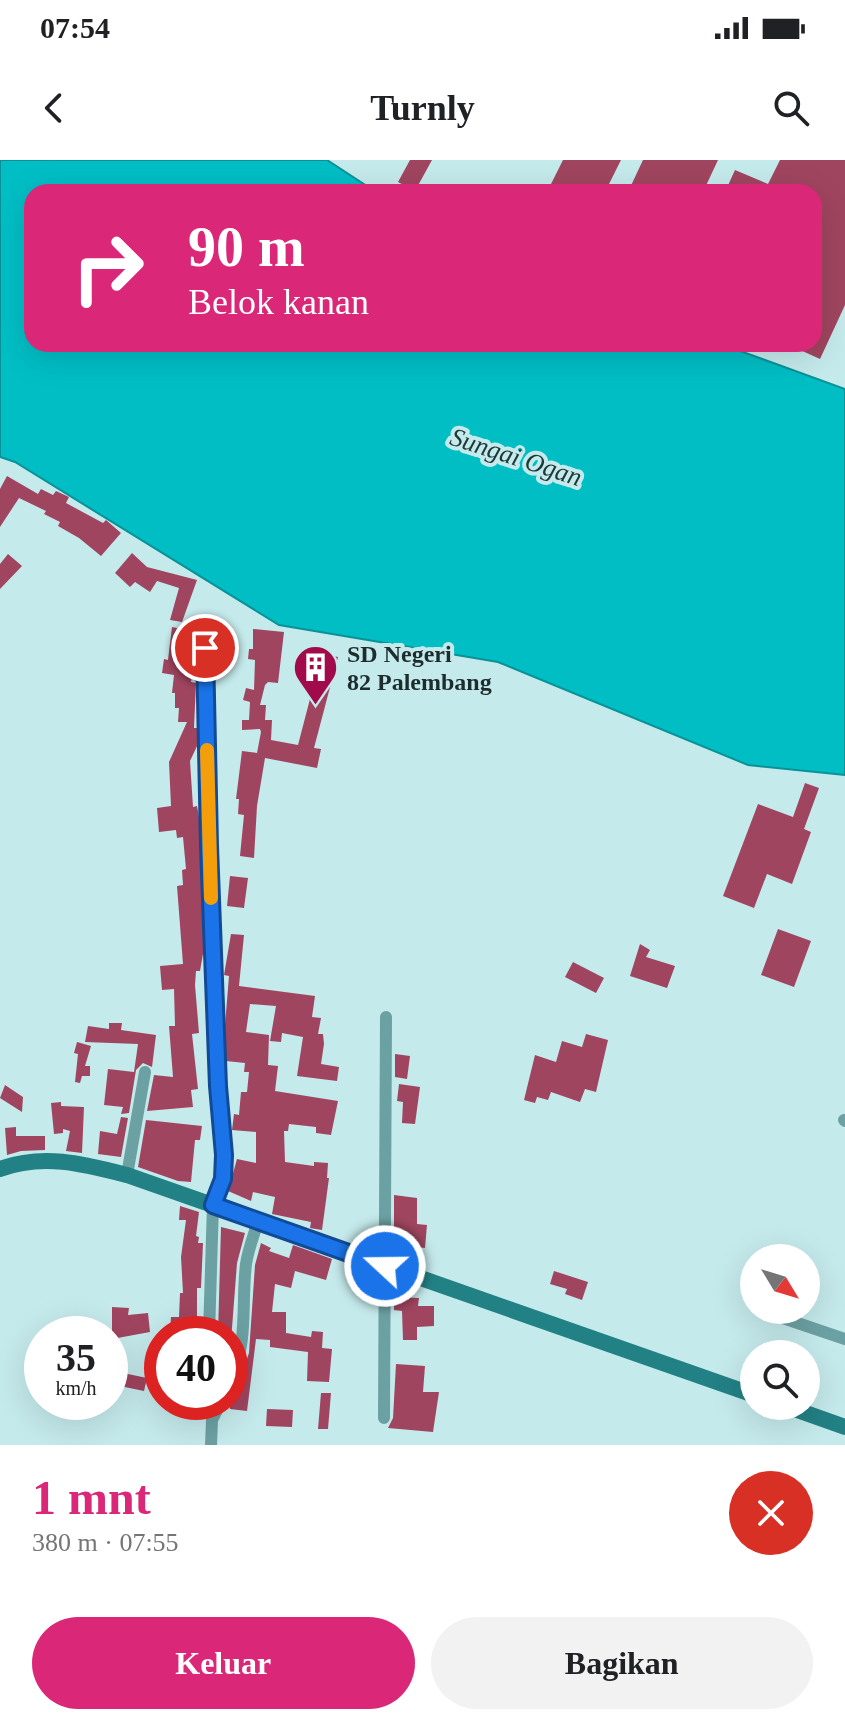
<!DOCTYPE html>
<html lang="id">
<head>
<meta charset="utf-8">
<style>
	:root { --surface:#fff; --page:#f2f2f2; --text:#202124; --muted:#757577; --accent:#db2777 }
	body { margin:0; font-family:Georgia,serif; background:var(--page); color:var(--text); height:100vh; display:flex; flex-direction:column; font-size:30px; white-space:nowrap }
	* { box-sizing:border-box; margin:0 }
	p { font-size:26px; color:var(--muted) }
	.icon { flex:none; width:44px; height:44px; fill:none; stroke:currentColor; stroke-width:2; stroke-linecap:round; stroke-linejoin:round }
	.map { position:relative; height:1285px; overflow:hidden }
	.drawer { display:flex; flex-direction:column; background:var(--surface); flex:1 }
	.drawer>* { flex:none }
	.banner { position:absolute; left:24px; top:24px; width:798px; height:168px; border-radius:24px; box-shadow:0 8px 32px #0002; background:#db2777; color:#fff; overflow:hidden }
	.needle { width:52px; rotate:128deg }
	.fabs { position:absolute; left:740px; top:1084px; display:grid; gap:16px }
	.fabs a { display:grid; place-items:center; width:80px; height:80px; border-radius:50%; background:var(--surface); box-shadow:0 8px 32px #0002; font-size:40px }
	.speed { position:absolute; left:24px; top:1156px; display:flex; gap:16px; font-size:40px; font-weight:700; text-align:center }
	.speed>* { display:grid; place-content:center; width:104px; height:104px; border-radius:50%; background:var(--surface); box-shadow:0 8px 32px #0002; line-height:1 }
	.speed small { font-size:20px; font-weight:400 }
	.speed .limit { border:12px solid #d22; background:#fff; color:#111 }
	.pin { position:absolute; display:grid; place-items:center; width:68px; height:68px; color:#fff; margin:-34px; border:4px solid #fff; border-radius:50%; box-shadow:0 2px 8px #0007 }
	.me { position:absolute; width:88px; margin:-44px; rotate:291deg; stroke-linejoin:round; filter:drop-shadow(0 0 6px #0008) }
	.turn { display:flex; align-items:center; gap:28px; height:168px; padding:0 32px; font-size:36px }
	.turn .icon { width:104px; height:104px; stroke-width:2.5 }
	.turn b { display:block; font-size:56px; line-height:68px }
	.round { display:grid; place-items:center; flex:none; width:84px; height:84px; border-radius:42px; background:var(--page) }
	.overview { display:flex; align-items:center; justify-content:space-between; height:136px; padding:0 32px }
	h1 { font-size:48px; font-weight:600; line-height:60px; color:var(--accent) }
	.action { display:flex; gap:16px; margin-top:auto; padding:16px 32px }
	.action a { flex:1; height:92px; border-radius:48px; background:var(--accent); color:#fff; font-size:32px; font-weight:600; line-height:92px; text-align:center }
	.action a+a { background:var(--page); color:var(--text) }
	.status { display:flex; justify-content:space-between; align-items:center; height:56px; padding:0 40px; background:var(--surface); direction:ltr }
	.status svg { height:22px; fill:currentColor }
	header { display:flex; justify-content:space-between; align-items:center; height:104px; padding:0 32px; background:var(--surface); font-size:36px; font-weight:600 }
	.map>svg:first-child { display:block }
	.water { fill:#01bec5; stroke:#099297; stroke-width:2 }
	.building { fill:#a0455f }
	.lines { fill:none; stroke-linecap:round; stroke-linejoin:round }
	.street { stroke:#6ca1a3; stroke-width:12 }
	.secondary { stroke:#228185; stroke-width:16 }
	.route-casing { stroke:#114b97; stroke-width:20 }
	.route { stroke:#1a73e8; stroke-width:14 }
	.slow { stroke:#f59e0b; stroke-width:14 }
	.labels { text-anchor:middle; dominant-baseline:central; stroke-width:8; stroke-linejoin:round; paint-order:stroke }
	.poi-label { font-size:24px; font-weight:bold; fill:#1d2c2c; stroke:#c5eaec; text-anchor:start }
	.water-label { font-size:26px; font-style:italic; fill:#1e3738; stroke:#c5eaec }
</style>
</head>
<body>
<div class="status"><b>07:54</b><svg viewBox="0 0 49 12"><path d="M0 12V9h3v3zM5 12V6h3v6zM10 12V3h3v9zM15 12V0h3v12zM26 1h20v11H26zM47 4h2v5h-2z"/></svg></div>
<header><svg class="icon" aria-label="back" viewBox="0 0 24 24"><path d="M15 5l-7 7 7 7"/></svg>Turnly<svg class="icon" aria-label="search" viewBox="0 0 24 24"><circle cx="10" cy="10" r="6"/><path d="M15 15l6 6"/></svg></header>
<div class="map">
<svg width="845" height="1285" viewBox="0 0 845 1285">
	<rect width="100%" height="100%" fill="#c5eaec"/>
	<path class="water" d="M0,0H327L376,32H32V184H721L845,229V615L748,605L498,502L279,465L15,302L0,297Z"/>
	<path class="building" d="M410,0H432L415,31L398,22Z
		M563,0H621L605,32H547Z
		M643,0H718L703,32H628Z
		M780,0H845V145L820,199L787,184H814V32H725L735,10L768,24Z
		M7,316L38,334L41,329L53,335L56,331L69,337L66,343L103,363L106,360L121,373L101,396L79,378L58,366L60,362L44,354L46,351L19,338L0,367V329Z
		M132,393L147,407L197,420L182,462L170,460L179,428L157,421L150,432L135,422L130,427L115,413Z
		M8,394L22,406L0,429V404Z
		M172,467L196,472L189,503H194L191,522L196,523L194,568H198V584L190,601L193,647L197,646L200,663L203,761V794L200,811H196L195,825L199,873L192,874L198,929L191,930L193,947L147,951L154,915L173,917L169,866H175L174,829L162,830L160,806L183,804L177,726L183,725L182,710L186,709L183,677L177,678L176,670L159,672L157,648L171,646L169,602L187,562H178L179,548H175V533H172L174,515L162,513L164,499L168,500Z
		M253,469L284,472L278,523L268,522L265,525L260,545H266L265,560H272L271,580L298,585L317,512L300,509L304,489L338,497L314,588L321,589L317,608L265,598L257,646L254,698L240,696L244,655L238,654L239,639H236L242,591L257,593L261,572L260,569L242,570V560H249L250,542L243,540L246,528L254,530L255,500L248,499L249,489H253Z
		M805,623L819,628L804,669L811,672L792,724L767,714L754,748L723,736L758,644L793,657Z
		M230,716L248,718L244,748L227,746Z
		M778,769L811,781L794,827L761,815Z
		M231,774L244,775L239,826L315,836L312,857L321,858L318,874H323L324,884L321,904L339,907L337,921L297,916L303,877L282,873L281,882L270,881L276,846L250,844L246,872L269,875L268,905L278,906L275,931L338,941L331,975L316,973V967L289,964L288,971H284L285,1002L314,1006V1002L328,1003L327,1018H329L322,1070L310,1068L311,1062L272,1054L275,1037L253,1032L251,1041L228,1031L237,999L256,1003V972L232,970L234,954L239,955L241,932H247L249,912H244L245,903L226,901L225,865L229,816L224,815Z
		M640,784L650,790L646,797L675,806L667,828L630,816Z
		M573,802L604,818L596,833L565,817Z
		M109,863H122L121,870L156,875L152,907L143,903L136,910L129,953L121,954L123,947L104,945L108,909L134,912L138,884L85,882L88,866L109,869Z
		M586,874L608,880L596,932L585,929L580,942L551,932L548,940L537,937L535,943L524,940L535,895L556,902L562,881L582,887Z
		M77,882L91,886L85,906H90V916H82L80,923L75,922L78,894L74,893Z
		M395,894L410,896L407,919L395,917Z
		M399,924L420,927L415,964L402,963L403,942L397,941Z
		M5,925L23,937L22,952L0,938Z
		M61,942V946L84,947L82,993L66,991L70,971L63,969V973L54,974L51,943Z
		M121,957L128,958L121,997L98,994L100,971L117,974Z
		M146,960L202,966L200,980H195L191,1022L178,1021L138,1007Z
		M16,967V976H45V990L21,991L7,995L5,968Z
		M394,1035L417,1038V1064L427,1065L425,1088L394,1084Z
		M180,1046L199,1052L196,1076L199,1077L198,1083H203L201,1128H197V1172H170L171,1157H179L180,1133H183L181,1097L186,1060H179Z
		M221,1067L245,1073L237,1103L230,1194V1174H218Z
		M261,1083L271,1088L269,1091L289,1098L293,1085L332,1099L326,1120L295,1111L291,1128L275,1124L272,1152H286V1173L311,1177L312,1171L323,1172L322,1188L332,1189L329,1222L307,1221L308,1192L270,1187V1180L256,1179L247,1251L230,1249V1234L234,1235L238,1225L249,1193L255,1105Z
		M554,1111L588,1122L582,1140L565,1134L567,1129L550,1124Z
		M394,1137L419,1138L418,1146H434V1166L417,1167V1180H403L402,1151L394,1150Z
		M112,1147L129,1148L128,1155L148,1153L150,1172L112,1179Z
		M396,1204L425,1206L423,1232H439L433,1272L388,1268L393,1258Z
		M123,1213L147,1218L144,1231L120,1226Z
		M321,1233H331L328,1269H318Z
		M267,1249L293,1250L292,1267L266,1266Z"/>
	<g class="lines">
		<path class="street" d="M205,488L209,686L218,926L224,995L223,1019L213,1045L209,1174
			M844,960L845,961
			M127,1015L145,912
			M765,1152L845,1179
			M230,1222C249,1180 241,1147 246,1104C248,1090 254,1075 258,1061
			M384,1258L386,857
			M211,1285L212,1260L221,1242"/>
		<path class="secondary" d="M0,1009C43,993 84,1004 127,1015L754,1235
			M786,1246L845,1267"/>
	</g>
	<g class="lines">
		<defs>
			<path id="route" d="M205,488L209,686L218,926L224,995L223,1019L213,1045L385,1106"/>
		</defs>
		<use href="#route" class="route-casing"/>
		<use href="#route" class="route"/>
		<path class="slow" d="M207,590L211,738"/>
	</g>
	<defs>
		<symbol id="building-pin" viewBox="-11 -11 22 30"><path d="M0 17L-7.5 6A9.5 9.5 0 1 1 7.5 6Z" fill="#a10a4b" stroke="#c5eaec"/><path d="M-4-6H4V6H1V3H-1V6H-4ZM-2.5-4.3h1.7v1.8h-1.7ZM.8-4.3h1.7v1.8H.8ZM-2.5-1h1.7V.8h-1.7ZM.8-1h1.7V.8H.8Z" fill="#fff"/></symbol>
	</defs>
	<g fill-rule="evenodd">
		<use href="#building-pin" x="290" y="482" width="51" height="69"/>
	</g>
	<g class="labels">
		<g class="poi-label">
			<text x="347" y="494">SD Negeri<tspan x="347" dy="28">82 Palembang</tspan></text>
		</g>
		<g class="water-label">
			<text transform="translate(516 297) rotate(18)">Sungai Ogan</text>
		</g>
	</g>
</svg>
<div class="fabs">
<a><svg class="needle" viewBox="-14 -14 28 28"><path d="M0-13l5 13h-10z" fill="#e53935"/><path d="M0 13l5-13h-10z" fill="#757577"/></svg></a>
<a><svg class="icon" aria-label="search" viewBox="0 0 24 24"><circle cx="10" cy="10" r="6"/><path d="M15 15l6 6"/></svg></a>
</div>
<div class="speed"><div>35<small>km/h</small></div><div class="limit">40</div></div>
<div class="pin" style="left:205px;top:488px;background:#d93025"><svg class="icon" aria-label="arrive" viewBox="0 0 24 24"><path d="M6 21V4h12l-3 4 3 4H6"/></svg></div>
<svg class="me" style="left:385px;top:1106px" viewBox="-20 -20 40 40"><circle r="17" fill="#1a73e8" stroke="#fff" stroke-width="3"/><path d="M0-11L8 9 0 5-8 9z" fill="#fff"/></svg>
<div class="banner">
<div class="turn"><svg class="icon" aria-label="right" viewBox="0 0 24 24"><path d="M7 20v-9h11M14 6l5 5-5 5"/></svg><div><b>90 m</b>Belok kanan</div></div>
</div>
</div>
<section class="drawer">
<div class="overview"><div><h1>1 mnt</h1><p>380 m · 07:55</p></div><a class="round" style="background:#d93025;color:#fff"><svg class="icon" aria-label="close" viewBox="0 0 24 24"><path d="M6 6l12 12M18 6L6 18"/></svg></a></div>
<div class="action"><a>Keluar</a><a>Bagikan</a></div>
</section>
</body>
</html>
